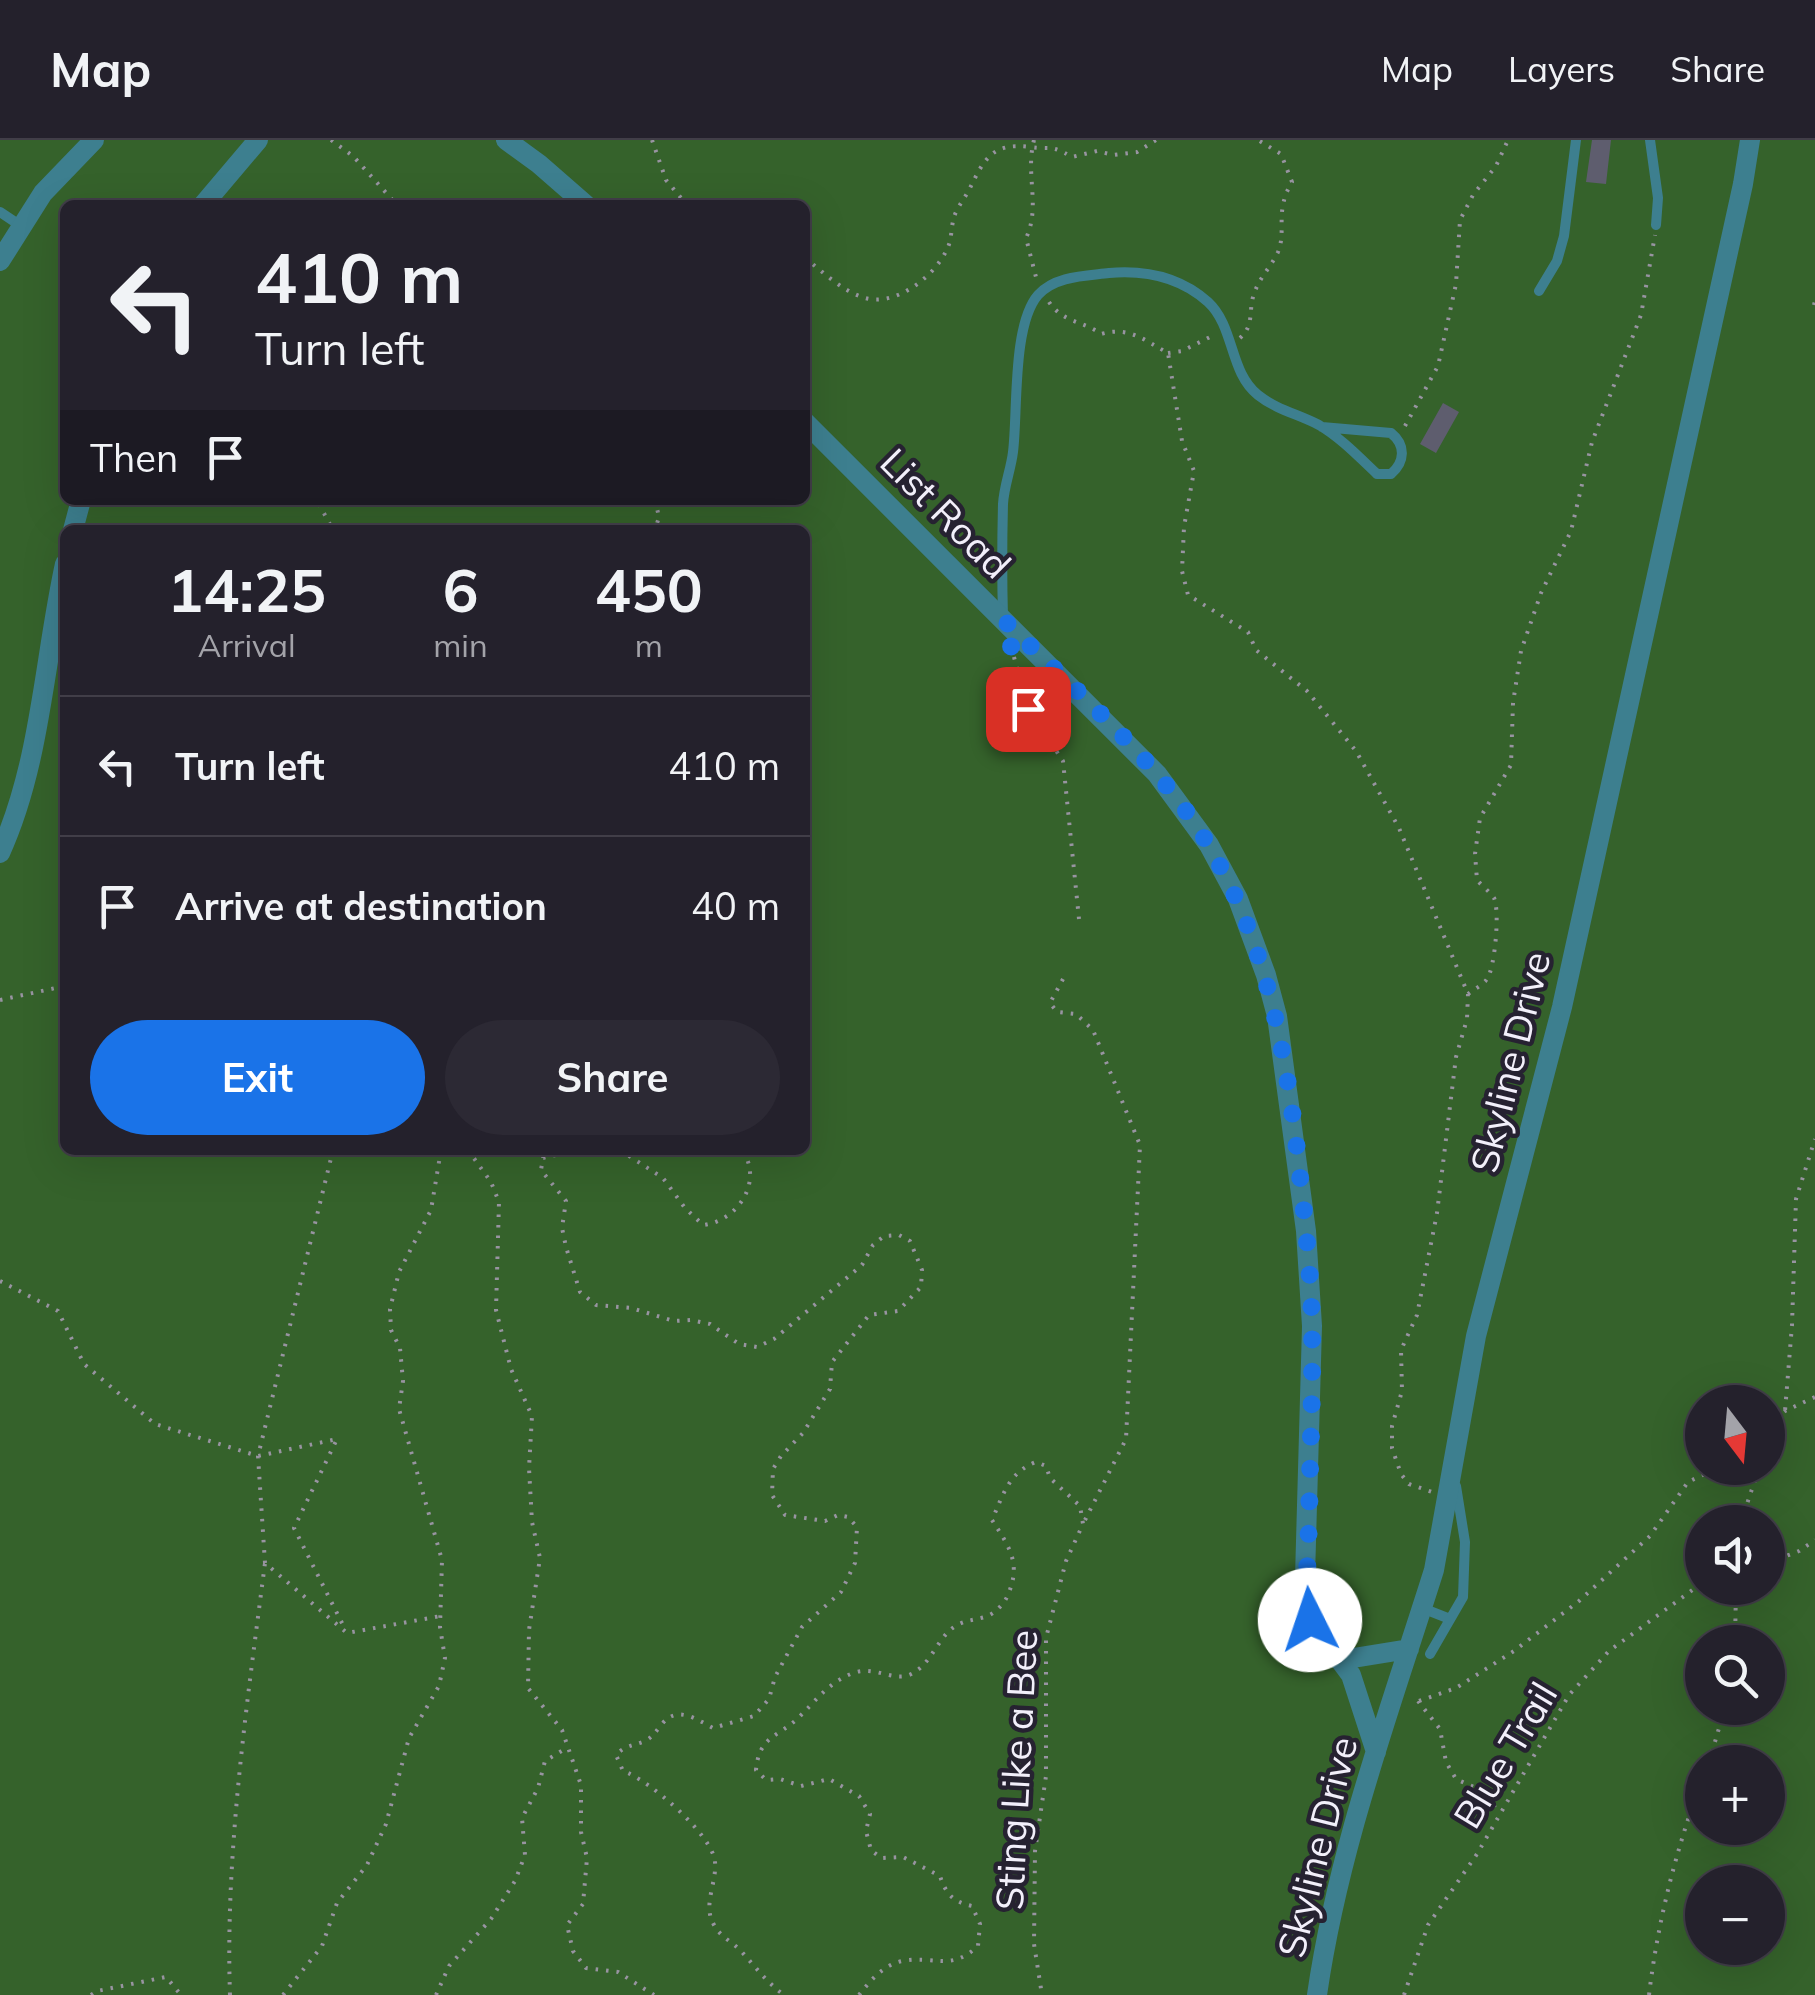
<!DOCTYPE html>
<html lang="en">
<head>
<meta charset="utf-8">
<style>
	:root { --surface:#24212c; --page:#2c2934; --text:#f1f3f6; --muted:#a3a3a9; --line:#413e48; --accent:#1a73e8 }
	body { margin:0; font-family:Mulish,sans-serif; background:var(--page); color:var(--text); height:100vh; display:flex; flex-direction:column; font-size:38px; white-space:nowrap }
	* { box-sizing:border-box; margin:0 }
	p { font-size:32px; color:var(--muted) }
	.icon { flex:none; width:55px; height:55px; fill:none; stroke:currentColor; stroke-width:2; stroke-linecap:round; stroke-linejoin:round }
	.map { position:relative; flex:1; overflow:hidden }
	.drawer { position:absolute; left:60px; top:385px; width:750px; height:630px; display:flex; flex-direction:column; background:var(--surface); border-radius:15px; box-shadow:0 10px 40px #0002,0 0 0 2px var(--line) }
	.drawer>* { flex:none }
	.hud { position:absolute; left:60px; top:60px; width:750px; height:305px; border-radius:15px; box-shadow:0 10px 40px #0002,0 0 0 2px var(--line); background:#24212c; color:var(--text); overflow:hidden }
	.needle { width:65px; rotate:164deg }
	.fabs { position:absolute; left:1685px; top:1245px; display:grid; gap:20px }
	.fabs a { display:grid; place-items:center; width:100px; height:100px; border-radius:50%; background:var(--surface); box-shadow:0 10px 40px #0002,0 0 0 2px var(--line); font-size:50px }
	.pin { position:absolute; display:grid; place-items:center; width:85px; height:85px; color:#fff; margin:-42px; border-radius:20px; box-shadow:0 5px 15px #0006 }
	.me { position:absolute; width:110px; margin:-55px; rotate:356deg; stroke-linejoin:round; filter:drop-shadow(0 0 8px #0008) }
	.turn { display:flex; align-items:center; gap:35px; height:210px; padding:0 30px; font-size:45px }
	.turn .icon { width:130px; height:130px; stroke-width:2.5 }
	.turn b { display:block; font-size:70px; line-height:85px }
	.then { display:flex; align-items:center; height:95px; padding:0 30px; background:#0003; gap:20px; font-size:38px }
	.eta { display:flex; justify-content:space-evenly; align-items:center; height:170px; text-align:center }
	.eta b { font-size:60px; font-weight:700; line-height:70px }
	.primary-button { display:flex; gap:20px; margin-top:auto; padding:20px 30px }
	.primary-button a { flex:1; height:115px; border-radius:60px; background:var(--accent); color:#fff; font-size:40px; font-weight:700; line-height:115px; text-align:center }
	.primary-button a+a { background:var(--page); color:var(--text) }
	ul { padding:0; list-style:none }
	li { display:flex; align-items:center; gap:30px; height:140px; padding:0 30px; border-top:2px solid var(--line) }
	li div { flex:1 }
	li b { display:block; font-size:38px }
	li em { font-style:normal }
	header { display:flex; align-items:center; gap:60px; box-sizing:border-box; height:140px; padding:0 50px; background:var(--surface); border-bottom:2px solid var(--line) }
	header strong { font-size:48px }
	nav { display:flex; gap:55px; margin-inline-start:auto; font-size:35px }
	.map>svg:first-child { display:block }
	.forest { fill:#35622b; fill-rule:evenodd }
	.building { fill:#5e5d6e }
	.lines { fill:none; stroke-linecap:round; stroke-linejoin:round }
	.path { stroke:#9894a1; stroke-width:4; stroke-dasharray:2.5 8; stroke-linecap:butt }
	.service { stroke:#3d7f8f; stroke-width:10 }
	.minor { stroke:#3d7f8f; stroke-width:20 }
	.tertiary { stroke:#3d7f8f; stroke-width:20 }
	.route { stroke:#1a73e8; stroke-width:18; stroke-dasharray:0 32.4 }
	.labels { text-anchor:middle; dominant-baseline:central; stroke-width:9; stroke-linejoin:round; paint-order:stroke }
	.street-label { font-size:38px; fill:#f2effa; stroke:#262231 }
</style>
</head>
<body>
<header>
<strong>Map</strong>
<nav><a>Map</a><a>Layers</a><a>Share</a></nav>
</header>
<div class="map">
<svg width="1815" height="1855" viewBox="0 0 1815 1855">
	<rect width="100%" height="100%" fill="#302c3b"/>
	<path class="forest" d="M0,0H1815V1855H0ZM65,65H805V360H65ZM65,390H805V1010H65ZM1702,1262H1768V1328H1702ZM1702,1382H1768V1448H1702ZM1702,1502H1768V1568H1702ZM1702,1622H1768V1688H1702ZM1702,1742H1768V1808H1702Z"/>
	<path class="building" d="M1592,0H1611L1606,44L1586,42Z
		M1443,263L1459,272L1436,313L1420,304Z"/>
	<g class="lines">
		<path class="path" d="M331,0L353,16L397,65
			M652,0L666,40L687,65
			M1034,0C1025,34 1041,67 1026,98L1037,141
			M805,118C822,131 841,150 862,157C894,169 936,136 948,107C952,98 951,87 954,77C957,68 964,59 969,50C984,20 991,2 1030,7C1052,10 1050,4 1072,17L1097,11L1113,15L1137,12L1156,0
			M1049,162C1063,183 1084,181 1101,194C1129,186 1144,200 1168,213L1182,301L1194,331L1184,387L1182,431L1188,455L1248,492L1256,510L1307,551L1356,611L1399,688L1468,854L1467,879L1456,917L1437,1073L1417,1175L1401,1210L1402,1251L1392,1286V1308L1401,1334L1409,1344L1432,1352
			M1814,165L1815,161
			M1240,198C1255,185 1248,170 1254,154C1259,138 1271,127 1278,112C1287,90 1274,72 1292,42L1281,14L1258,0
			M1168,213L1182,211L1212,196L1214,199
			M1405,286L1438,226L1456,144L1460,80L1473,55L1496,26L1508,0
			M655,360L659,377L655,390
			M319,364L333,390
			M1014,517L1028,569L1063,621L1079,779
			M1063,839L1050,863L1057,872L1076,874L1093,890L1140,1005L1126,1299L1083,1384
			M1468,854C1474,849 1483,845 1487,839C1495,828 1500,770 1494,758C1490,752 1482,746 1477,740L1475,714L1480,678L1511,625L1513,563L1521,511L1541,453L1571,391L1592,302L1641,175L1655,95
			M0,860L65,846
			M333,1010L258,1316L265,1423L347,1493L441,1476
			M468,1010L491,1042L499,1062L496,1170L511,1229L532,1276L529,1328L532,1382L540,1418L529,1490L528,1548L562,1590L581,1645V1692L587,1718L583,1764L567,1785L573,1811L586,1828L618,1832L654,1855
			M576,1010L543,1018L541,1030L566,1061L562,1088L566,1107L580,1152L596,1165L631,1168L674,1181L691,1180L710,1184L739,1204L757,1207L774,1199L862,1125L873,1105L884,1096L899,1095L910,1101L922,1130L921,1147L898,1171L869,1175L832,1222L830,1249L803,1293L781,1316L773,1329L772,1355L785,1375L825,1381L838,1375L848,1377L857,1387L855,1423L841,1452L802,1487L775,1537L769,1559L754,1576L713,1588C696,1579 677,1565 662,1584C656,1591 653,1597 645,1601C633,1606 625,1605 616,1615L623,1631C648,1639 713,1695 715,1722C717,1742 703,1764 713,1783C719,1796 731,1801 740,1810C755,1826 766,1842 784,1855
			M620,1010L663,1038L685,1068L703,1085C738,1081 764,1041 742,1010
			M0,1141L58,1171L84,1224L155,1284L258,1316L337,1299L294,1388L345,1489
			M1768,1285L1785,1271L1815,1257
			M1768,1308L1785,1271L1792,1185L1796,1059L1815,999
			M1741,1382L1759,1328
			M1768,1423L1799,1411L1815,1400
			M1735,1502L1736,1448
			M1418,1561L1440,1589L1446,1622L1456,1639L1485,1652L1498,1672
			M1419,1561L1456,1548L1514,1511L1579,1461L1650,1396L1688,1342L1717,1328
			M1709,1622L1725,1568
			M91,1855L97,1851L166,1837L181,1855
			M230,1855C225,1714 247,1563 265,1423
			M283,1855L322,1806L337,1763L367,1725L386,1684L409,1598L439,1546L445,1518L440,1487L442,1420L399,1269L403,1241L400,1208L391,1190L390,1169L399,1132L431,1070L441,1010
			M436,1855L449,1826L491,1779L515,1741L525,1715L522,1678L538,1648L545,1621L568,1607
			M859,1855C870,1841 883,1825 902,1821C935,1815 950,1832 978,1806L980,1784L972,1766C953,1762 946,1754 940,1736L903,1717L881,1718L871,1710L866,1691L870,1674L859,1656L829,1639L801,1646L780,1639L766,1640L756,1630C759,1596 778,1597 797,1579C816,1561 829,1541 856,1532C876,1527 893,1541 909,1535C929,1527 935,1504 950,1490C962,1480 971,1481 985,1477C994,1474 1003,1465 1007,1457C1022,1424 1010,1408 992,1380C1003,1355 1009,1332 1036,1322L1046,1326L1050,1338L1080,1366L1083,1384L1066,1421L1046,1498V1636L1035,1711L1034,1804L1042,1855
			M1404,1855L1428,1785L1477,1714L1569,1555L1609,1511L1702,1443
			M1649,1855C1658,1780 1676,1710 1702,1639"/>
		<path class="service" d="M1650,0L1658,58L1656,85
			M0,72L21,86
			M1539,151L1557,121L1564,96L1576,0
			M1003,478C1002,441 1002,402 1003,364C1004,346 1011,329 1013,312C1018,272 1012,185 1038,155C1055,136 1085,136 1109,133C1144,130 1180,137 1208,162C1235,187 1229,232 1258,255C1277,270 1298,274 1319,285C1341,298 1359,317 1377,334H1391C1405,322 1406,305 1391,293L1322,287
			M1422,1468L1450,1479
			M1430,1514L1463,1457L1465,1402L1456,1346"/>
		<path class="minor" d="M506,0L539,24L586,65
			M0,121L43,53L94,0
			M805,282L1157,634L1209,705L1238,759L1266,835L1277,876L1306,1091L1312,1186L1305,1437L1310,1480L1351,1535L1376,1612
			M1341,1520L1409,1509
			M1317,1855C1338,1709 1390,1570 1434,1430L1476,1196L1562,867L1743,44L1750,0"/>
		<path class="tertiary" d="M203,65L258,0
			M73,390L81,360
			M0,713C41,623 44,520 65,424"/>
	</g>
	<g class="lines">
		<path class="route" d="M1028,569L1004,480C1065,541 1135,600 1186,671C1262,777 1285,900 1299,1027C1305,1080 1311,1132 1312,1185C1313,1251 1310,1316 1309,1382C1308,1415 1305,1447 1310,1480"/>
	</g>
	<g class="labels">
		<g class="street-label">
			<text transform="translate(946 373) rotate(45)">List Road</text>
			<text transform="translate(1510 922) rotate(-76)">Skyline Drive</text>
			<text transform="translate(1505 1615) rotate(-59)">Blue Trail</text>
			<text transform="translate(1016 1630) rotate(-87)">Sting Like a Bee</text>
			<text transform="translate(1317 1707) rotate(-76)">Skyline Drive</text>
		</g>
	</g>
</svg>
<div class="fabs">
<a><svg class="needle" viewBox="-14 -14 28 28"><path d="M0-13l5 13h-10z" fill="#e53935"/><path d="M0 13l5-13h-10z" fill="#a3a3a9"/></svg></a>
<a><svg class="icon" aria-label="sound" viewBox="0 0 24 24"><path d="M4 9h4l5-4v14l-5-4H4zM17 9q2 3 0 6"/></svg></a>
<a><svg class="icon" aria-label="search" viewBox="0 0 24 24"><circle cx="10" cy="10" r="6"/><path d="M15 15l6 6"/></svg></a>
<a>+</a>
<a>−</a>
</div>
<div class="pin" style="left:1028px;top:569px;background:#d93025"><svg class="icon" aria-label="arrive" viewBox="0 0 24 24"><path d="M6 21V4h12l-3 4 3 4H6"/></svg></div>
<svg class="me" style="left:1310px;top:1480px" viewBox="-20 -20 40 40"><circle r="19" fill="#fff"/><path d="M0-13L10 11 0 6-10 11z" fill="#1a73e8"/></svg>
<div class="hud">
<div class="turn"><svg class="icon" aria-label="left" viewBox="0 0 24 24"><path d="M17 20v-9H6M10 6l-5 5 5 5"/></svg><div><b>410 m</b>Turn left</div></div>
<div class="then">Then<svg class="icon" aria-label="arrive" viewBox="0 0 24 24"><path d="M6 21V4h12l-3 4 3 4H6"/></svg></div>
</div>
<section class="drawer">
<div class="eta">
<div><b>14:25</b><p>Arrival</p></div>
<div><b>6</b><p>min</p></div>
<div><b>450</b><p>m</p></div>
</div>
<ul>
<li><svg class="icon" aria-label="left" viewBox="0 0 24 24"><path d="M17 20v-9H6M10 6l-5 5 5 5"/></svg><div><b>Turn left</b></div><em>410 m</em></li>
<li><svg class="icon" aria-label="arrive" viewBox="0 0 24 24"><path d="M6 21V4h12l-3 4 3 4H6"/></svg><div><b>Arrive at destination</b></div><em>40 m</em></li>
</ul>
<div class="primary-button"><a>Exit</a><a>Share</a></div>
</section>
</div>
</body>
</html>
